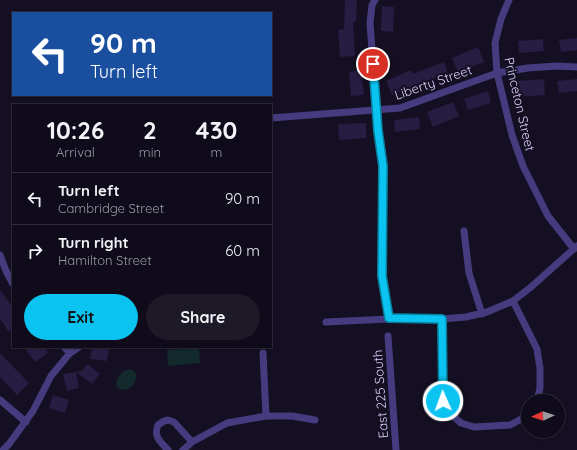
<!DOCTYPE html>
<html lang="en">
<head>
<meta charset="utf-8">
<style>
	:root { --surface:#0f0b1a; --page:#1d1927; --text:#f1f3f6; --muted:#9b9ba2; --line:#2f2b39; --accent:#0bc3f0 }
	body { margin:0; font-family:Quicksand,sans-serif; background:var(--page); color:var(--text); height:100vh; display:flex; flex-direction:column; font-size:15px; white-space:nowrap }
	* { box-sizing:border-box; margin:0 }
	p { font-size:13px; color:var(--muted) }
	.icon { flex:none; width:22px; height:22px; fill:none; stroke:currentColor; stroke-width:2; stroke-linecap:round; stroke-linejoin:round }
	.map { position:relative; flex:1; overflow:hidden }
	.details { position:absolute; left:12px; top:104px; width:260px; height:244px; display:flex; flex-direction:column; background:var(--surface); border-radius:0px; box-shadow:0 1px 3px #0004,0 0 0 1px var(--line) }
	.details>* { flex:none }
	.top-card { position:absolute; left:12px; top:12px; width:260px; height:84px; border-radius:0px; box-shadow:0 1px 3px #0004,0 0 0 1px var(--line); background:#1a4fa0; color:#fff; overflow:hidden }
	.needle { width:26px; rotate:266deg }
	.tools { position:absolute; left:521px; top:394px; display:grid; gap:8px }
	.tools a { display:grid; place-items:center; width:44px; height:44px; border-radius:50%; background:var(--surface); box-shadow:0 1px 3px #0004,0 0 0 1px var(--line); font-size:20px }
	.pin { position:absolute; display:grid; place-items:center; width:34px; height:34px; color:#fff; margin:-17px; border:2px solid #fff; border-radius:50%; box-shadow:0 1px 4px #0007 }
	.me { position:absolute; width:44px; margin:-22px; rotate:358deg; stroke-linejoin:round; filter:drop-shadow(0 0 3px #0008) }
	.turn { display:flex; align-items:center; gap:14px; height:84px; padding:0 12px; font-size:18px }
	.turn .icon { width:52px; height:52px; stroke-width:2.5 }
	.turn b { display:block; font-size:28px; line-height:34px }
	.eta { display:flex; justify-content:space-evenly; align-items:center; height:68px; text-align:center }
	.eta b { font-size:24px; font-weight:700; line-height:28px }
	.action { display:flex; gap:8px; margin-top:auto; padding:8px 12px }
	.action a { flex:1; height:46px; border-radius:24px; background:var(--accent); color:#111; font-size:16px; font-weight:700; line-height:46px; text-align:center }
	.action a+a { background:var(--page); color:var(--text) }
	ul { padding:0; list-style:none }
	li { display:flex; align-items:center; gap:12px; height:52px; padding:0 12px; border-top:1px solid var(--line) }
	li div { flex:1 }
	li b { display:block; font-size:15px }
	li em { font-style:normal }
	.map>svg:first-child { display:block }
	.green { fill:#122a2c }
	.building { fill:#271c42 }
	.lines { fill:none; stroke-linecap:round; stroke-linejoin:round }
	.minor { stroke:#453c7f; stroke-width:7 }
	.route-casing { stroke:#077f9c; stroke-width:10 }
	.route { stroke:#0bc3f0; stroke-width:7 }
	.labels { text-anchor:middle; dominant-baseline:central; stroke-width:4; stroke-linejoin:round; paint-order:stroke }
	.street-label { font-size:13px; fill:#dbd2fd; stroke:#140f22 }
</style>
</head>
<body>
<div class="map">
<svg width="577" height="450" viewBox="0 0 577 450">
	<rect width="100%" height="100%" fill="#140f22"/>
	<path class="green" d="M199,348L200,363L168,366L167,350Z
		M130,369C144,374 131,394 120,389C112,386 119,374 124,371C126,370 127,370 130,369Z"/>
	<path class="building" d="M345,0H357L356,22H353L355,56L340,57L338,30L344,29Z
		M382,6L394,7L393,32L381,31Z
		M577,38V50L561,52L559,40Z
		M543,39L544,51L519,53L518,41Z
		M478,47L484,62L458,72L452,58Z
		M444,62L448,73L416,85L415,83L416,85L392,95L386,81L411,70L413,74Z
		M361,70L364,95L351,96L349,72Z
		M544,79L545,95L517,97L516,81Z
		M577,79V91L559,93L557,81Z
		M488,91L491,103L468,110L464,99Z
		M453,102L459,116L433,127L427,112Z
		M419,117L420,129L395,132L394,120Z
		M366,123V138L339,140L338,124Z
		M0,290L13,308V329L9,332L0,319Z
		M24,347H44L48,353L35,362Z
		M92,347L109,349L107,361L90,359Z
		M0,353L29,383L17,395L0,377Z
		M87,364L100,374L92,384L76,372L82,371Z
		M76,372L79,388L67,391L63,374Z
		M53,395L69,400L65,413L49,408Z"/>
	<g class="lines">
		<path class="minor" d="M375,0L372,5L370,23L378,131L383,166L382,276L389,319
			M509,0L501,19L495,43L497,73L512,135L523,166L548,216L574,249
			M271,118L400,108L472,82L497,73L528,68L557,66L577,67
			M464,231L469,273L482,314
			M0,255L6,271L13,284
			M513,301L537,349L540,368V388L537,401
			M442,319L443,401L448,412L461,423L474,427L510,425L525,417L528,414
			M326,322L389,319H442L466,317L487,312L513,301L531,287L577,246
			M388,336L396,450
			M64,347L70,353
			M263,353L266,416
			M0,400L26,422
			M3,450L9,444L33,411L51,376L70,353L79,347
			M168,450C161,442 153,437 158,425L164,421L168,420L174,422L192,442
			M183,450L192,442L227,423L266,416H292L315,420"/>
	</g>
	<g class="lines">
		<defs>
			<path id="route" d="M373,64L378,131L383,166L382,276L389,318L442,319L443,401"/>
		</defs>
		<use href="#route" class="route-casing"/>
		<use href="#route" class="route"/>
	</g>
	<g class="labels">
		<g class="street-label">
			<text transform="translate(433 82) rotate(-19)">Liberty Street</text>
			<text transform="translate(520 104) rotate(77)">Princeton Street</text>
			<text transform="translate(380 394) rotate(-94)">East 225 South</text>
		</g>
	</g>
</svg>
<div class="tools">
<a><svg class="needle" viewBox="-14 -14 28 28"><path d="M0-13l5 13h-10z" fill="#e53935"/><path d="M0 13l5-13h-10z" fill="#9b9ba2"/></svg></a>
</div>
<div class="pin" style="left:373px;top:64px;background:#d93025"><svg class="icon" aria-label="arrive" viewBox="0 0 24 24"><path d="M6 21V4h12l-3 4 3 4H6"/></svg></div>
<svg class="me" style="left:443px;top:401px" viewBox="-20 -20 40 40"><circle r="17" fill="#0bc3f0" stroke="#fff" stroke-width="3"/><path d="M0-11L8 9 0 5-8 9z" fill="#fff"/></svg>
<div class="top-card">
<div class="turn"><svg class="icon" aria-label="left" viewBox="0 0 24 24"><path d="M17 20v-9H6M10 6l-5 5 5 5"/></svg><div><b>90 m</b>Turn left</div></div>
</div>
<section class="details">
<div class="eta">
<div><b>10:26</b><p>Arrival</p></div>
<div><b>2</b><p>min</p></div>
<div><b>430</b><p>m</p></div>
</div>
<ul>
<li><svg class="icon" aria-label="left" viewBox="0 0 24 24"><path d="M17 20v-9H6M10 6l-5 5 5 5"/></svg><div><b>Turn left</b><p>Cambridge Street</p></div><em>90 m</em></li>
<li><svg class="icon" aria-label="right" viewBox="0 0 24 24"><path d="M7 20v-9h11M14 6l5 5-5 5"/></svg><div><b>Turn right</b><p>Hamilton Street</p></div><em>60 m</em></li>
</ul>
<div class="action"><a>Exit</a><a>Share</a></div>
</section>
</div>
</body>
</html>
